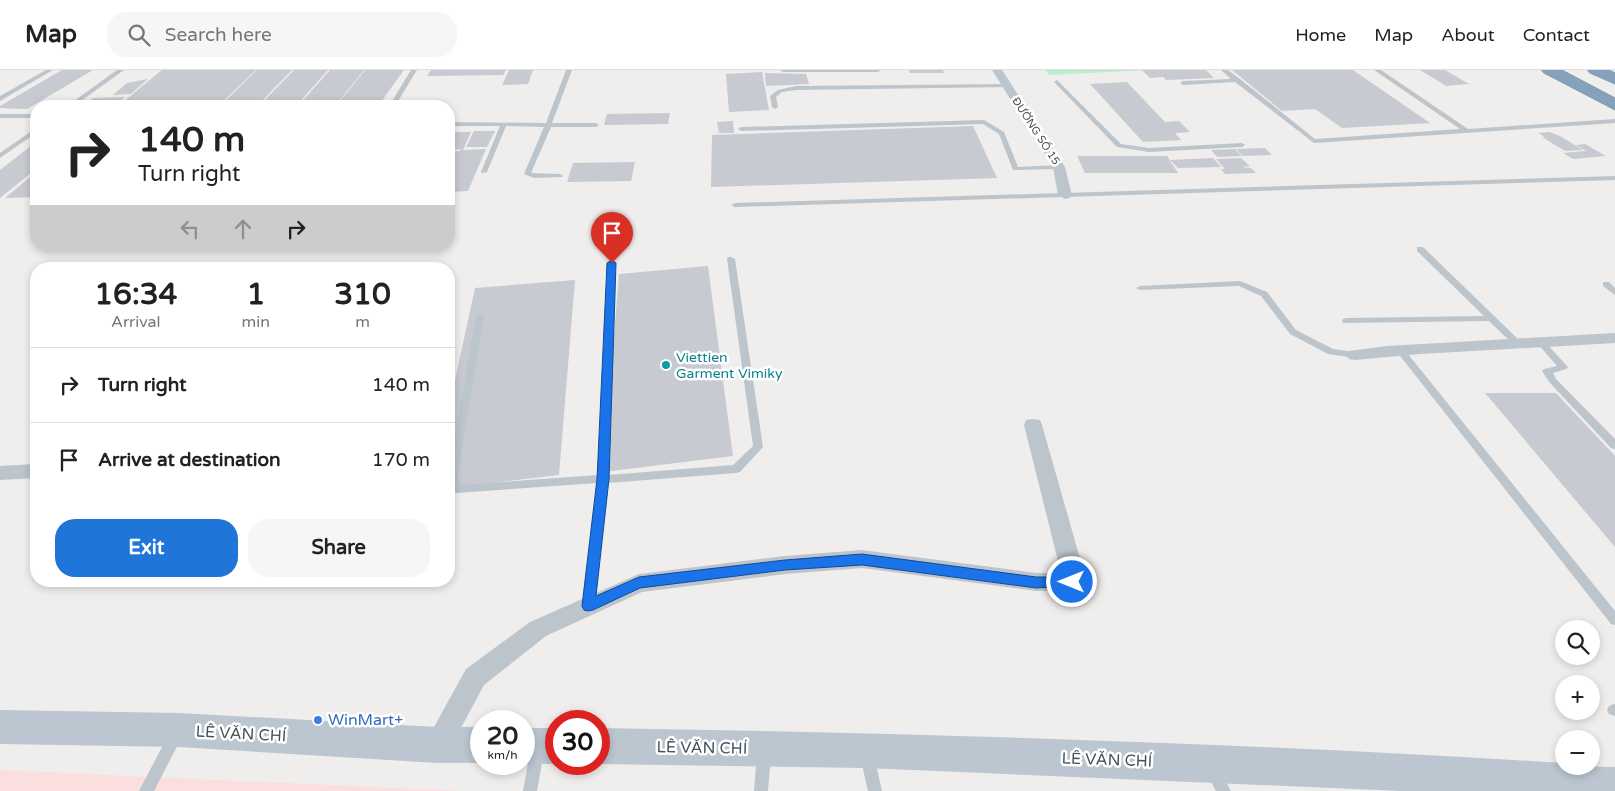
<!DOCTYPE html>
<html lang="en">
<head>
<meta charset="utf-8">
<style>
	:root { --surface:#fff; --page:#f6f6f6; --text:#222; --muted:#767676; --line:#e0e0e0; --accent:#1f76d8 }
	body { margin:0; font-family:"Varela Round",sans-serif; background:var(--page); color:var(--text); height:100vh; display:flex; flex-direction:column; font-size:19px; white-space:nowrap }
	* { box-sizing:border-box; margin:0 }
	p { font-size:16px; color:var(--muted) }
	.icon { flex:none; width:28px; height:28px; fill:none; stroke:currentColor; stroke-width:2; stroke-linecap:round; stroke-linejoin:round }
	.map { position:relative; flex:1; overflow:hidden }
	.panel { position:absolute; left:30px; top:192px; width:425px; height:325px; display:flex; flex-direction:column; background:var(--surface); border-radius:20px; box-shadow:0 2px 8px #0003 }
	.panel>* { flex:none }
	.top-card { position:absolute; left:30px; top:30px; width:425px; height:152px; border-radius:20px; box-shadow:0 2px 8px #0003; background:#fff; color:var(--text); overflow:hidden }
	.fabs { position:absolute; left:1555px; top:550px; display:grid; gap:10px }
	.fabs a { display:grid; place-items:center; width:45px; height:45px; border-radius:50%; background:var(--surface); box-shadow:0 2px 8px #0003; font-size:25px }
	.speed { position:absolute; left:470px; top:640px; display:flex; gap:10px; font-size:25px; font-weight:700; text-align:center }
	.speed>* { display:grid; place-content:center; width:65px; height:65px; border-radius:50%; background:var(--surface); box-shadow:0 2px 8px #0003; line-height:1 }
	.speed small { font-size:12px; font-weight:400 }
	.speed .limit { border:8px solid #d22; background:#fff; color:#111 }
	.pin { position:absolute; display:grid; place-items:center; width:42px; height:42px; color:#fff; margin:-51px -21px; border-radius:50% 50% 50% 0; rotate:-45deg; box-shadow:0 0 5px #0007 }
	.pin .icon { rotate:45deg }
	.me { position:absolute; width:55px; margin:-28px; rotate:270deg; stroke-linejoin:round; filter:drop-shadow(0 0 4px #0008) }
	.turn { display:flex; align-items:center; gap:18px; height:105px; padding:0 25px; font-size:22px }
	.turn .icon { width:65px; height:65px; stroke-width:2.5 }
	.turn b { display:block; font-size:35px; line-height:42px }
	.lanes { display:flex; align-items:center; height:48px; padding:0 25px; background:#0003; justify-content:center; gap:25px; direction:ltr }
	.lanes .off { opacity:.35 }
	.eta { display:flex; justify-content:space-evenly; align-items:center; height:85px; text-align:center }
	.eta b { font-size:30px; font-weight:800; line-height:35px }
	.primary-button { display:flex; gap:10px; margin-top:auto; padding:10px 25px }
	.primary-button a { flex:1; height:58px; border-radius:20px; background:var(--accent); color:#fff; font-size:20px; font-weight:800; line-height:58px; text-align:center }
	.primary-button a+a { background:var(--page); color:var(--text) }
	ul { padding:0; list-style:none }
	li { display:flex; align-items:center; gap:15px; height:75px; padding:0 25px; border-top:1px solid var(--line) }
	li div { flex:1 }
	li b { display:block; font-size:19px }
	li em { font-style:normal }
	header { display:flex; align-items:center; gap:30px; box-sizing:border-box; height:70px; padding:0 25px; background:var(--surface); border-bottom:1px solid var(--line) }
	header strong { font-size:24px }
	nav { display:flex; gap:28px; margin-inline-start:auto; font-size:18px }
	.search { width:350px; height:45px; background:var(--page); display:flex; align-items:center; gap:12px; box-sizing:border-box; padding:0 18px; border-radius:20px; color:var(--muted); font-size:19px }
	.map>svg:first-child { display:block }
	.medical { fill:#fadfde }
	.green { fill:#bcedce }
	.building { fill:#c7cad0 }
	.lines { fill:none; stroke-linecap:round; stroke-linejoin:round }
	.highway-casing { stroke:#728da6; stroke-width:1 }
	.lane { fill:#bcc5cc; fill-rule:evenodd }
	.street { fill:#bcc5cc; fill-rule:evenodd }
	.secondary { fill:#bbc6d1; fill-rule:evenodd }
	.highway { fill:#86a1bb; fill-rule:evenodd }
	.route { fill:#1a73e8; stroke:#114b97 }
	.culture-dot { fill:#0f9aa8; stroke:#fff; stroke-width:2 }
	.shop-dot { fill:#3f7fe0; stroke:#fff; stroke-width:2 }
	.labels { text-anchor:middle; dominant-baseline:central; stroke-width:5; stroke-linejoin:round; paint-order:stroke }
	.far-street-label { font-size:11px; fill:#46515a; stroke:#fff }
	.culture-label { font-size:14px; fill:#0d838f; stroke:#fff; text-anchor:start }
	.near-shop-label { font-size:16px; fill:#366cbe; stroke:#fff; text-anchor:start }
	.near-street-label { font-size:16px; fill:#46515a; stroke:#fff }
</style>
</head>
<body>
<header>
<strong>Map</strong>
<div class="search"><svg class="icon" aria-label="search" viewBox="0 0 24 24"><circle cx="10" cy="10" r="6"/><path d="M15 15l6 6"/></svg>Search here</div>
<nav><a>Home</a><a>Map</a><a>About</a><a>Contact</a></nav>
</header>
<div class="map">
<svg width="1615" height="721" viewBox="0 0 1615 721">
	<rect width="100%" height="100%" fill="#f0eded"/>
	<path class="medical" d="M0,700L459,721H0Z"/>
	<path class="green" d="M1045,0H1149L1049,5Z"/>
	<path class="building" d="M62,0H93L27,39L0,38V36Z
		M162,0H256L218,36H118Z
		M257,0H292L257,36H220Z
		M294,0H328L296,36H259Z
		M330,0H364L335,36H298Z
		M365,0H404L378,36H336Z
		M431,0H506L503,5L427,6Z
		M509,0H533L528,14L502,15Z
		M909,0H943L944,3H910Z
		M1142,0H1206L1214,8L1166,10L1163,7L1150,8Z
		M1232,0H1353L1430,53L1342,58L1315,39L1282,41Z
		M1420,0H1445L1469,14L1446,16Z
		M762,2L769,40L729,42L726,4Z
		M765,3L806,4L809,14L766,16Z
		M148,9L131,24L113,25L127,13Z
		M1127,12L1165,52L1179,51L1190,62L1175,63L1181,70L1143,72L1090,14Z
		M125,27L114,36H82L93,28Z
		M670,43L668,54L604,55L607,44Z
		M733,51L734,63H719L717,52Z
		M973,56L997,108L711,117L712,65Z
		M474,61H495L487,77H466Z
		M450,62H471L463,80L486,79L468,121L449,122V101H471H449V82L460,81L461,79L449,80Z
		M1549,62L1560,66L1583,80L1565,81L1542,67H1545L1538,63Z
		M36,72V99L0,128V100Z
		M1585,74L1606,86L1573,89L1563,83L1586,81L1576,75Z
		M1265,78L1272,85L1243,86L1236,79Z
		M1235,79L1242,86L1217,87L1211,80Z
		M1077,86H1167L1178,103H1085Z
		M1213,88L1221,97L1178,98L1170,90Z
		M1241,88L1250,96L1241,97L1251,98L1256,103L1225,104L1221,99H1225L1216,89Z
		M635,92L631,111L567,112L573,93Z
		M36,102V127L5,128Z
		M708,196L733,386L603,402L619,204Z
		M575,210L559,405L449,418V338L475,218Z
		M1485,323H1556L1615,386V477Z"/>
	<g class="lines">
		<defs>
			<path id="highway" d="M1542,0H1562L1615,28V40L1544,3Z
				M1588,0H1609L1615,3V14L1590,3Z"/>
		</defs>
		<use href="#highway" class="highway-casing"/>
		<path class="lane" d="M46,0H53L0,31V26Z
			M117,0H124L74,36H67Z
			M411,0H417L395,36H389Z
			M566,0H572L552,53H596L599,55L596,57H551L531,103L560,104L563,106L562,107L534,108L524,104L544,57L506,56L487,102L482,103L481,102L500,56H449V52L546,53Z
			M780,0H881L878,2H783Z
			M1221,0H1228L1240,9L1315,69L1460,59L1374,0H1381L1468,59L1615,49V53L1314,73L1235,12L1183,15L1180,13L1183,11L1231,9Z
			M1057,10L1121,74L1149,78L1242,73L1245,75L1242,77L1149,82L1117,77L1055,13L1054,12Z
			M1007,14L1010,16L1009,17L796,20L782,22L776,27L778,37L775,39L772,37L770,26L778,20L796,16Z
			M0,44H36V48H0Z
			M984,50L1004,62L1018,97L1059,95L1062,97L1059,99L1013,100L999,64L983,54L741,61L738,59L741,57Z
			M36,58V63L0,88V83Z
			M1615,106V110L735,137L731,135L735,133Z
			M1417,177H1423L1521,272L1522,274L1521,276H1515L1489,251L1343,253L1342,251L1343,249L1346,248L1484,246L1417,181Z
			M728,187H731L735,189L763,377L740,402L736,403L608,413L594,536L592,540L588,541L584,540L582,536L597,413L456,423L452,422L449,414V398L476,246L480,243L484,246L457,409L460,415L598,405L608,193L612,191L616,193L608,405L733,395L753,376L727,189Z
			M1240,211L1267,222L1296,260L1333,279L1355,282L1360,285L1355,288L1328,284L1290,264L1261,226L1239,216L1140,220L1136,218L1140,216Z
			M1603,212H1609L1615,218V225L1603,216Z
			M1542,271L1545,272L1568,297L1566,299L1553,303L1556,309L1615,369V379L1611,378L1550,313L1542,301L1544,299L1557,296L1538,274Z
			M1400,277L1403,278L1615,541V555L1611,554L1397,282L1395,280L1397,278Z
			M1614,634H1615V646L1609,644L1607,640L1609,636Z
			M176,659L181,660L183,665L154,721H139L171,660Z
			M537,675L542,677L544,682L537,721H523L530,682L532,677Z
			M764,677L769,679L771,684L768,721H754L757,684L759,679Z
			M867,679L872,681L874,686L882,721H868L860,686L862,681Z
			M1213,696L1218,698L1231,721H1216L1206,703L1208,698Z"/>
		<path class="street" d="M992,0H1002L1065,97L1072,125L1070,128L1065,129L1058,125L1053,97Z
			M1615,263V273L1420,284L1355,290L1349,289L1346,285L1349,281L1387,276Z
			M1033,349L1040,350L1042,355L1083,499V512L1080,518L1072,521H1036L862,498L785,504L642,522L546,566L484,615L447,684L438,687L429,684L425,675L429,666L466,599L530,552L639,504L785,486L862,480L1036,503H1061L1024,355L1026,350Z
			M36,394V408L0,410V396Z"/>
		<path class="secondary" d="M0,640L179,643L438,657H481V693H438L179,677L0,674Z
			M524,658H556L557,694H523Z
			M599,658C921,663 1243,673 1564,693V696L1615,697V721H1401L866,698L599,694Z"/>
		<use href="#highway" class="highway"/>
	</g>
	<path class="route" d="M612,190L616,193L609,409L596,526L639,507L785,490L862,484L1036,507H1072L1077,508L1079,512L1077,516L1036,518L862,495L785,500L640,518L593,540L588,541L584,540L582,536L597,409L607,193Z"/>
	<circle class="culture-dot" cx="666" cy="295" r="5"/>
	<circle class="shop-dot" cx="318" cy="650" r="5"/>
	<g class="labels">
		<g class="far-street-label">
			<text transform="translate(1036 61) rotate(57)">ĐƯỜNG SỐ 15</text>
		</g>
		<g class="culture-label">
			<text x="676" y="287">Viettien<tspan x="676" dy="16">Garment Vimiky</tspan></text>
		</g>
		<g class="near-shop-label">
			<text x="328" y="650">WinMart+</text>
		</g>
		<g class="near-street-label">
			<text transform="translate(241 664) rotate(3)">LÊ VĂN CHÍ</text>
			<text transform="translate(702 678) rotate(1)">LÊ VĂN CHÍ</text>
			<text transform="translate(1107 690) rotate(2)">LÊ VĂN CHÍ</text>
		</g>
	</g>
</svg>
<div class="fabs">
<a><svg class="icon" aria-label="search" viewBox="0 0 24 24"><circle cx="10" cy="10" r="6"/><path d="M15 15l6 6"/></svg></a>
<a>+</a>
<a>−</a>
</div>
<div class="speed"><div>20<small>km/h</small></div><div class="limit">30</div></div>
<div class="pin" style="left:612px;top:193px;background:#d93025"><svg class="icon" aria-label="arrive" viewBox="0 0 24 24"><path d="M6 21V4h12l-3 4 3 4H6"/></svg></div>
<svg class="me" style="left:1072px;top:512px" viewBox="-20 -20 40 40"><circle r="17" fill="#1a73e8" stroke="#fff" stroke-width="3"/><path d="M0-11L8 9 0 5-8 9z" fill="#fff"/></svg>
<div class="top-card">
<div class="turn"><svg class="icon" aria-label="right" viewBox="0 0 24 24"><path d="M7 20v-9h11M14 6l5 5-5 5"/></svg><div><b>140 m</b>Turn right</div></div>
<div class="lanes"><svg class="icon off" aria-label="left" viewBox="0 0 24 24"><path d="M17 20v-9H6M10 6l-5 5 5 5"/></svg><svg class="icon off" aria-label="ahead" viewBox="0 0 24 24"><path d="M12 20V5M6 11l6-6 6 6"/></svg><svg class="icon" aria-label="right" viewBox="0 0 24 24"><path d="M7 20v-9h11M14 6l5 5-5 5"/></svg></div>
</div>
<section class="panel">
<div class="eta">
<div><b>16:34</b><p>Arrival</p></div>
<div><b>1</b><p>min</p></div>
<div><b>310</b><p>m</p></div>
</div>
<ul>
<li><svg class="icon" aria-label="right" viewBox="0 0 24 24"><path d="M7 20v-9h11M14 6l5 5-5 5"/></svg><div><b>Turn right</b></div><em>140 m</em></li>
<li><svg class="icon" aria-label="arrive" viewBox="0 0 24 24"><path d="M6 21V4h12l-3 4 3 4H6"/></svg><div><b>Arrive at destination</b></div><em>170 m</em></li>
</ul>
<div class="primary-button"><a>Exit</a><a>Share</a></div>
</section>
</div>
</body>
</html>
